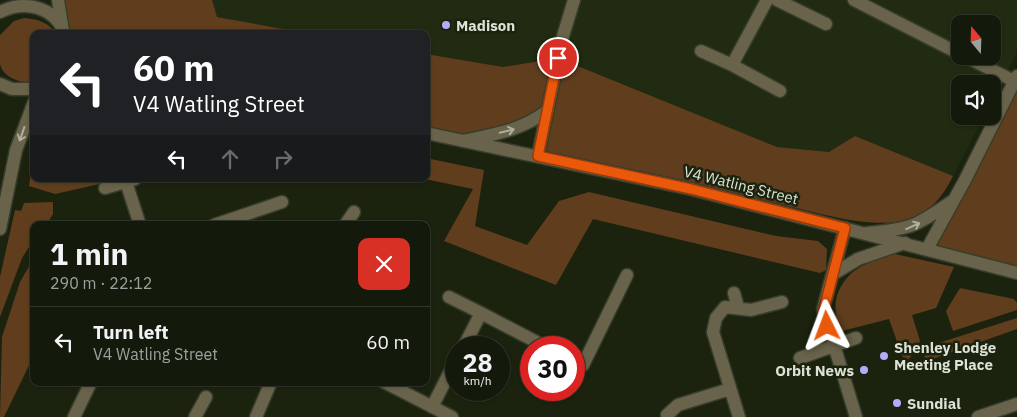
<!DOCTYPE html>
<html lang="en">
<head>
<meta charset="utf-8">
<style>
	:root { --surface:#141a0b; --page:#1d2314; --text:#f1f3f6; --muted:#9da19d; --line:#33382c }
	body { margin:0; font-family:"IBM Plex Sans",sans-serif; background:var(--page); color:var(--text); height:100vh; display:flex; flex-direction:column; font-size:19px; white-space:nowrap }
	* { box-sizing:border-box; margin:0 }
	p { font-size:16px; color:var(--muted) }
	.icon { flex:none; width:28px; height:28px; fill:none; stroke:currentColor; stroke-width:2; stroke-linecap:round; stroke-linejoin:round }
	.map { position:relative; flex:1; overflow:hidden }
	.sheet { position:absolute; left:30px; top:221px; width:400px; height:165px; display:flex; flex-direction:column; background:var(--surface); border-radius:10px; box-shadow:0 1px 4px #0004,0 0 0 1px var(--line) }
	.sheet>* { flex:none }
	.banner { position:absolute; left:30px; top:30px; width:400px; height:152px; border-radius:10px; box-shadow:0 1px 4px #0004,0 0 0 1px var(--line); background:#202124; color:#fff; overflow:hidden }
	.needle { width:32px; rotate:341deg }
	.buttons { position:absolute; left:951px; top:15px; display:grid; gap:10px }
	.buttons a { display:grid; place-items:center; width:50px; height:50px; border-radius:10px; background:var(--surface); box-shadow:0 1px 4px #0004,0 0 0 1px var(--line); font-size:25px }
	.speed { position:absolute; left:445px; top:336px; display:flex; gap:10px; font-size:25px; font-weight:700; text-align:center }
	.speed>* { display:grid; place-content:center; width:65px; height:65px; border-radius:50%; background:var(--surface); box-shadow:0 1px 4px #0004,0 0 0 1px var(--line); line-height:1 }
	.speed small { font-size:12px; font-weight:400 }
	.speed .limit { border:8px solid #d22; background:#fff; color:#111 }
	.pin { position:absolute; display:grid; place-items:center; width:42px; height:42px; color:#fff; margin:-21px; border:2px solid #fff; border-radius:50%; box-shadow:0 1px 5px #0007 }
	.me { position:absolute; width:55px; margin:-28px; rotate:357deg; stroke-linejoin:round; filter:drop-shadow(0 0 4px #0008) }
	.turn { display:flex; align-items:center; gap:18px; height:105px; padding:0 20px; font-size:22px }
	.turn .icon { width:65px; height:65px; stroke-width:2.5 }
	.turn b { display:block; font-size:35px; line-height:42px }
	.lanes { display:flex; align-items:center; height:48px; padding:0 20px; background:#0003; justify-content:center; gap:25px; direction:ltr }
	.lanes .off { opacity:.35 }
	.round { display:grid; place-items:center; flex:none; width:52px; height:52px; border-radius:10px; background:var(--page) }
	.headline { display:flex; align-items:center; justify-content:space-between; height:85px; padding:0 20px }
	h1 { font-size:30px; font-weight:700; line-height:38px }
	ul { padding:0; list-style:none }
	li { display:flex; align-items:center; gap:15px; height:70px; padding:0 20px; border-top:1px solid var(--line) }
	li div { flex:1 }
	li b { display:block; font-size:19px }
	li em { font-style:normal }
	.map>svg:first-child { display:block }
	.built { fill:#212b11; fill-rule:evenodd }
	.green { fill:#603e1d }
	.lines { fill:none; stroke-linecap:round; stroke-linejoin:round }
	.minor-casing { stroke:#363e2b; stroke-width:15 }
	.tertiary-casing { stroke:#363e2b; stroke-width:15 }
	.minor { stroke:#69634b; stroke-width:12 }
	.tertiary { stroke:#69634b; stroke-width:12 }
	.oneway { stroke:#aeaf9e }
	.route-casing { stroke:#983908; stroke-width:12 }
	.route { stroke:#ea580c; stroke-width:9 }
	.poi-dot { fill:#b1adfa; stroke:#1b230f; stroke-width:2 }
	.labels { text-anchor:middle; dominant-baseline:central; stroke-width:5; stroke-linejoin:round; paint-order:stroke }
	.poi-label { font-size:15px; font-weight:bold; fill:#dce2d5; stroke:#1b230f; text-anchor:start }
	.street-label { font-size:15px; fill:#dce2d5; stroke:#1b230f }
</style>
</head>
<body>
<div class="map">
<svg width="1017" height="417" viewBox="0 0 1017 417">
	<rect width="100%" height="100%" fill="#1b230f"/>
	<path class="built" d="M212,0H1017V52L993,100L992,84H960V116H984L953,176L856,136L829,152L777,147L558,58L503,67L426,54V34H311L216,17ZM960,24H992V56H960Z"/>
	<path class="green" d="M58,0H212L217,17L311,34H65Z
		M24,18C37,19 49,22 56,34H34V82C22,84 3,78 0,64C0,55 0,44 0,35L14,21Z
		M426,54L503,67L558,58L777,147L829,152L855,136L953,176C943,197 925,219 901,222C854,227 807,209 762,200C688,184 613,171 538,156L547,112L463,141L426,133Z
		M1017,76V273L927,249Z
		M34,138V179H101L104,183L55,194L29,186L31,172C26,163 31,149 34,138Z
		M426,158L484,170L475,226L527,245L559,201L589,192L776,236L818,241L827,249L826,270L820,273L593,219L556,285L444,241L473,189L425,179Z
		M53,202V214L46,225H34V239L22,258L0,317V277L15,210L21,211L24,203Z
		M895,254L954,267L936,308L912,315L920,341L910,358L904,361L889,319L842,331C827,306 839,276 866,264C875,259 886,257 895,254Z
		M34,258V355L4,417H0L2,337L20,282Z
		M960,288L1014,299L1017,303V310L953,331L946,311Z
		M1017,318V329L924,362L926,347Z"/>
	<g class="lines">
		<defs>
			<path id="minor" d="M777,0L826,24
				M854,0L960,54
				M701,51L732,65L767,0
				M964,56L1014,81
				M732,65L780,91
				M463,141C495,134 520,131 547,111
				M538,156L563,36L574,0
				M126,182L140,225
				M105,188L135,179
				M214,225L282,202
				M345,225L354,212
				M845,228L823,309L856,417
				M867,233C910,229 915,227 951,202
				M927,249L965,180L1017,76
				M833,274L858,259L905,243
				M734,293L738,307
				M449,297L481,313
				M463,348L481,313L548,348
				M800,358L856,338
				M574,360L583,365L627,275
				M384,382L452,417
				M432,407L456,360
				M667,415L678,405L730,389
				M74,417L91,382
				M195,417L206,397
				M256,417L271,382
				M739,417L713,332L716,318L725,307L751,310L782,302
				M978,417L1017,404"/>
			<path id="tertiary" d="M58,0L62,25
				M0,12C25,0 54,6 65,34
				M0,84L12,89H34
				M426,133L691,189L1017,273
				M0,229L16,150L34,102"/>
		</defs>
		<use href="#minor" class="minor-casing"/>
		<use href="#tertiary" class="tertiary-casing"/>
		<use href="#minor" class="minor"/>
		<use href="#tertiary" class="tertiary"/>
	</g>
	<defs><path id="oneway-shaft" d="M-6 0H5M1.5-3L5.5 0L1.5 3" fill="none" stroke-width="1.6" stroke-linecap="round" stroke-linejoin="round" transform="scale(1.25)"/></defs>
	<g class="oneway">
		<use href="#oneway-shaft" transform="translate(507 131) rotate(-13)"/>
		<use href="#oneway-shaft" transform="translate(22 134) rotate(109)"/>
		<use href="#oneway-shaft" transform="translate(913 226) rotate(-24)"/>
	</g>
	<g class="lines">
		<defs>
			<path id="route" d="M558,58L538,156L691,189L845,228L824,309L827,326"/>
		</defs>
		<use href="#route" class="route-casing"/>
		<use href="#route" class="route"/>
	</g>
	<g class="poi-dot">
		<circle cx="446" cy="25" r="5"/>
		<circle cx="884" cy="356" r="5"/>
		<circle cx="864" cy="370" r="5"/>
		<circle cx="897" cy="403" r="5"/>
	</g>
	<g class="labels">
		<g class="poi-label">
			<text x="456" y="25">Madison</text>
			<text x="894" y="347">Shenley Lodge<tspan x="894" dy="17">Meeting Place</tspan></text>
			<text x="854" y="370" text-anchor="end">Orbit News</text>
			<text x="907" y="403">Sundial</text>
		</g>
		<g class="street-label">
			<text transform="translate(741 185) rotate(14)">V4 Watling Street</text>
		</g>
	</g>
</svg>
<div class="buttons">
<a><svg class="needle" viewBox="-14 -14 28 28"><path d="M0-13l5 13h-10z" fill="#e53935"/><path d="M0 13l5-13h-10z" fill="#9da19d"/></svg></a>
<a><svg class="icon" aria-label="sound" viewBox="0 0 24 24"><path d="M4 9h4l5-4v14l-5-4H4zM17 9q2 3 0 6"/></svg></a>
</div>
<div class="speed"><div>28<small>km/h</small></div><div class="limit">30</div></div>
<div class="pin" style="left:558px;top:58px;background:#d93025"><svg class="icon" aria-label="arrive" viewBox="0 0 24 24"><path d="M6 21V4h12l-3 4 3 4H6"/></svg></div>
<svg class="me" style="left:827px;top:326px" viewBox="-20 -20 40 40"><path d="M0-17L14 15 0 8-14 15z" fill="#ea580c" stroke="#fff" stroke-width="4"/></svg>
<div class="banner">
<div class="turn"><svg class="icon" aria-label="left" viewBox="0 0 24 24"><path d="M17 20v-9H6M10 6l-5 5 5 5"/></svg><div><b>60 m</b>V4 Watling Street</div></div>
<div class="lanes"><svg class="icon" aria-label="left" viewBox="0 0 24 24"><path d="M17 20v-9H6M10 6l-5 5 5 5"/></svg><svg class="icon off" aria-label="ahead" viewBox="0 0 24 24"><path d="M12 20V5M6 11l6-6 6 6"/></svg><svg class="icon off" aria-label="right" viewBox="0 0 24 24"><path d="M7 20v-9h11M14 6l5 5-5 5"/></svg></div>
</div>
<section class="sheet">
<div class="headline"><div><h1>1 min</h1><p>290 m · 22:12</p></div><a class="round" style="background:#d93025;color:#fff"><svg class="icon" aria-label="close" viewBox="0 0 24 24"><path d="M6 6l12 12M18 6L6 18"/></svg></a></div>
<ul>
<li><svg class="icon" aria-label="left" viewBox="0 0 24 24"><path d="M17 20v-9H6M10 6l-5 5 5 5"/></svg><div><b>Turn left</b><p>V4 Watling Street</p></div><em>60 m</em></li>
</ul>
</section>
</div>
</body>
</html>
